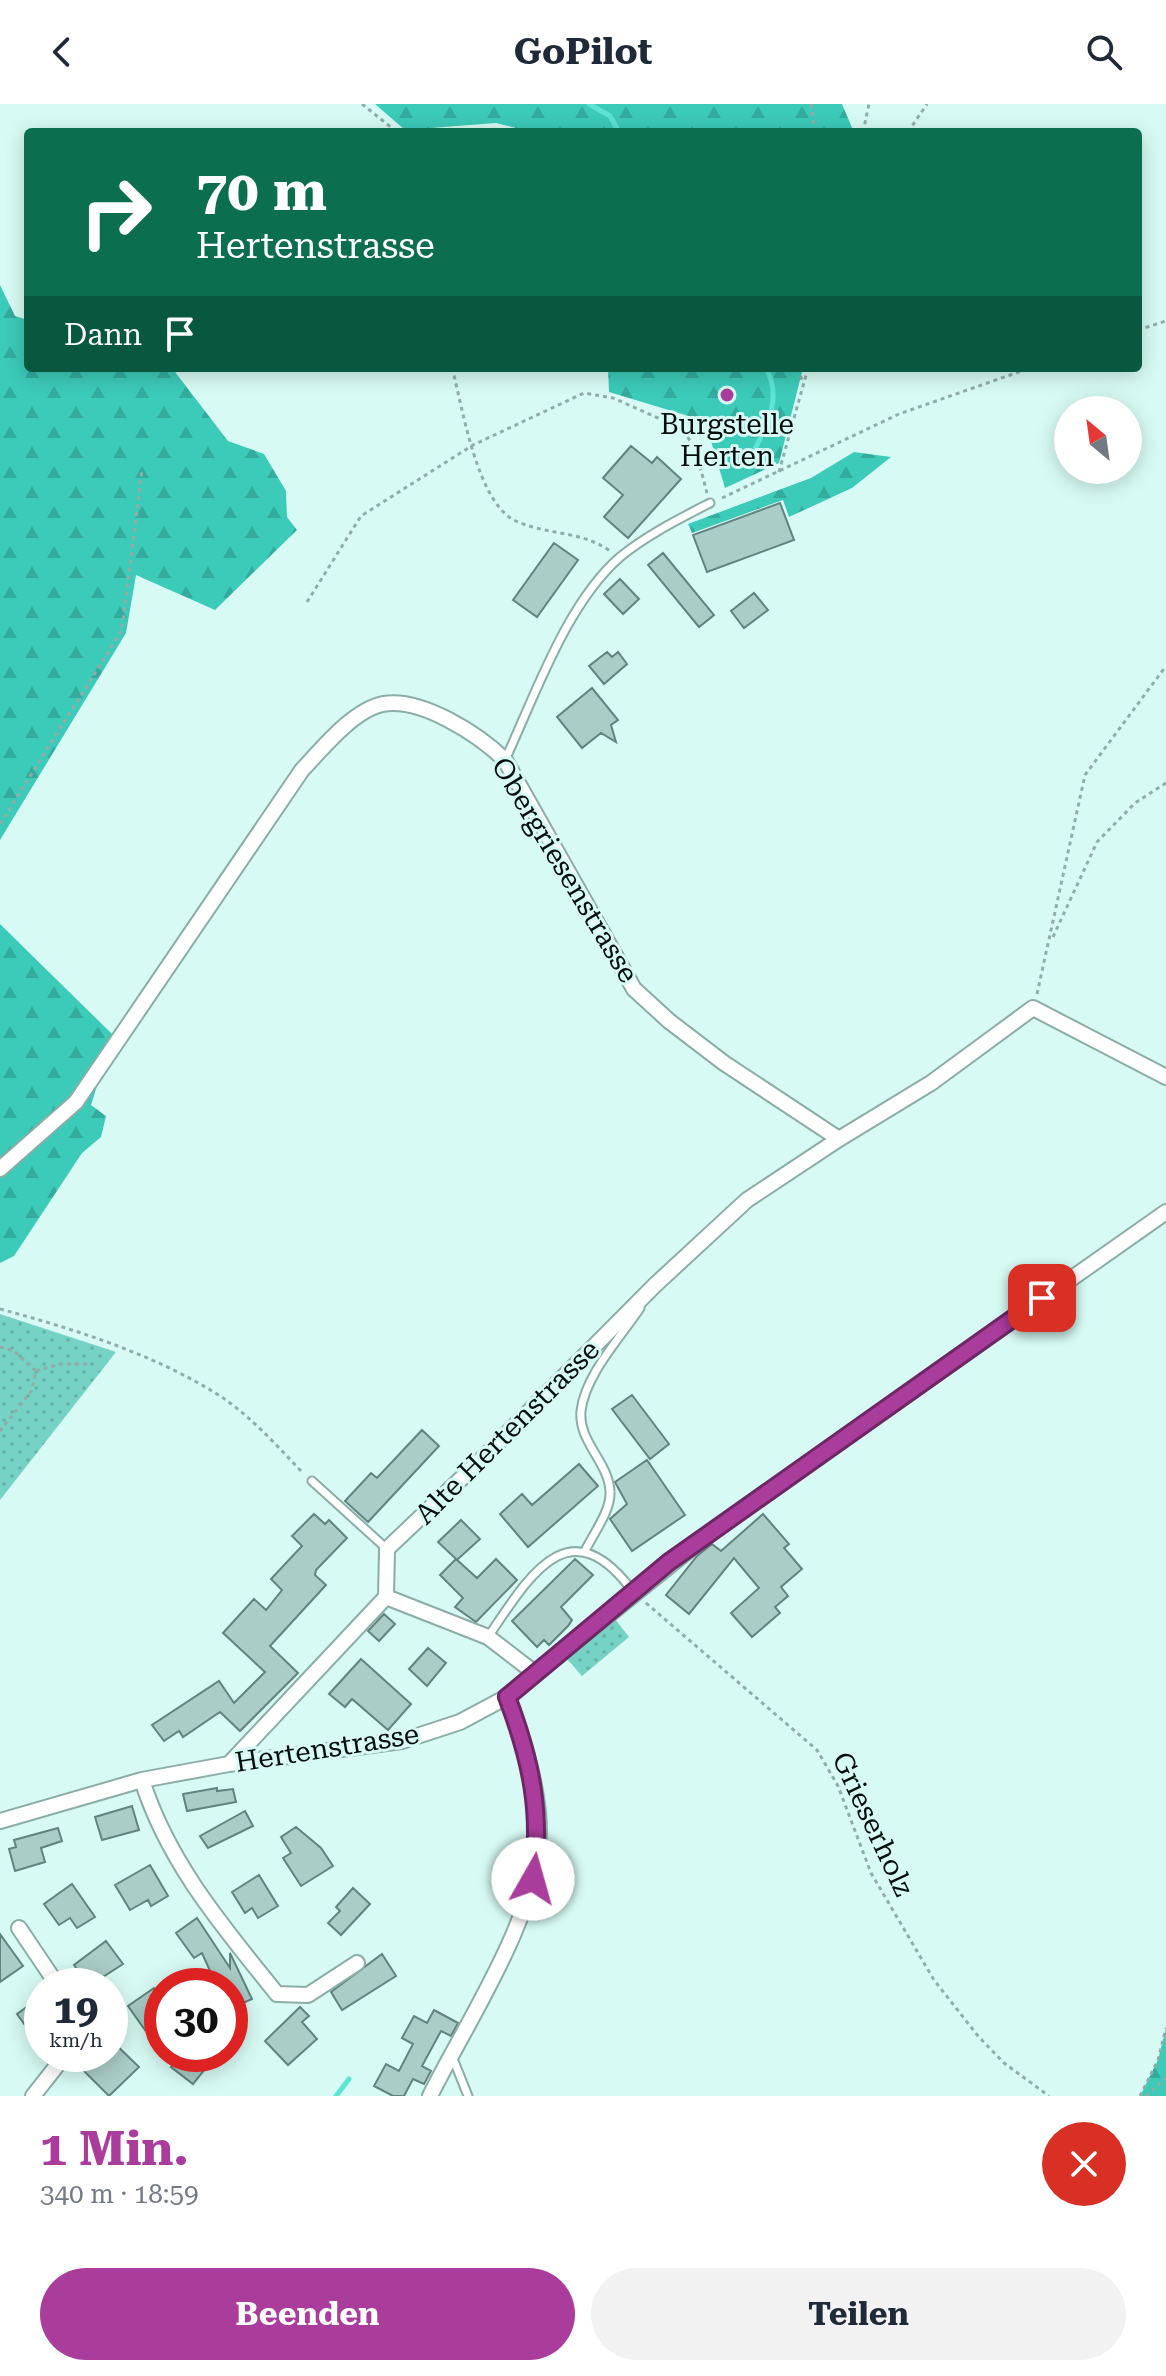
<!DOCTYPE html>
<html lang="de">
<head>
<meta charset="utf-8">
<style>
	:root { --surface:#fff; --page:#f2f2f3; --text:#1f2937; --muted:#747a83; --accent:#aa3c9b }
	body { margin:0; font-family:"Roboto Serif",serif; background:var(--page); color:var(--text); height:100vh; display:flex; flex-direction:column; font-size:30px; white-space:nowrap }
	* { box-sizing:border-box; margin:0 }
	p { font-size:26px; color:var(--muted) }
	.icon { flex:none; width:44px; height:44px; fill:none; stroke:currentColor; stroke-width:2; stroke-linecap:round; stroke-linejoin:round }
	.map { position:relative; height:1992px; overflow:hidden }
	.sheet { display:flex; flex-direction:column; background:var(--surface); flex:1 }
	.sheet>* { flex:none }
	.banner { position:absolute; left:24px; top:24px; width:1118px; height:244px; border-radius:8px; box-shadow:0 4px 20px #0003; background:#0b6e4f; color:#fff; overflow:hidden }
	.needle { width:52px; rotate:331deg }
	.buttons { position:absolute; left:1054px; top:292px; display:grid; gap:16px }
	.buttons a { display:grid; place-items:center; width:88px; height:88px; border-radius:50%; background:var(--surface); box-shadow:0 4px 20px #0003; font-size:40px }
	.speed { position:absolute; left:24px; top:1864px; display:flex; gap:16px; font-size:40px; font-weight:700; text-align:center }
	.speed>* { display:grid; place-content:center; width:104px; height:104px; border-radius:50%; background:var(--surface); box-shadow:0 4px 20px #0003; line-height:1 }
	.speed small { font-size:20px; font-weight:400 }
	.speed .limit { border:12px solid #d22; background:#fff; color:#111 }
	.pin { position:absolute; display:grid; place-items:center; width:68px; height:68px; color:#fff; margin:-34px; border-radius:16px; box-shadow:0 4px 12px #0006 }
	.me { position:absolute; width:88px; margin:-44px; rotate:7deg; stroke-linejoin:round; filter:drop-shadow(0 0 6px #0008) }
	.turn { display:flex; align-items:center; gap:28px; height:168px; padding:0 40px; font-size:36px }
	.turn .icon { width:104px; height:104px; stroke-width:2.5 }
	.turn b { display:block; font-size:56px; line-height:68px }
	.then { display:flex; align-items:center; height:76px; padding:0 40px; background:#0003; gap:16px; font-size:30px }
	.round { display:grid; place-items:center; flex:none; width:84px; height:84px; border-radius:42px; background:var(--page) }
	.headline { display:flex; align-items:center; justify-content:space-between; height:136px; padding:0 40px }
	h1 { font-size:48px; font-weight:700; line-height:60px; color:var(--accent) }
	.primary-button { display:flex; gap:16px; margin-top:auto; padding:16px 40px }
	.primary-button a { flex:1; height:92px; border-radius:48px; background:var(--accent); color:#fff; font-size:32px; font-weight:700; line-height:92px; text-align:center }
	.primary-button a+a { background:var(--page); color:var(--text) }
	header { display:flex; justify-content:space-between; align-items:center; height:104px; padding:0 40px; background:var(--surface); font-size:36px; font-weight:700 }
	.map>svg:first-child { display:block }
	.green { fill:url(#green-dots) }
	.forest { fill:url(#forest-firs) }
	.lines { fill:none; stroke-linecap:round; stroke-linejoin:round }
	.stream { stroke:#5de4d3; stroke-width:5 }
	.building { fill:#aacdc7; stroke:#62837e; stroke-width:2 }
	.service-casing { stroke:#8bada7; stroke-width:11 }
	.minor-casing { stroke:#8bada7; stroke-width:18 }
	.path { stroke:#91ada8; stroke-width:3; stroke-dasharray:4 4; stroke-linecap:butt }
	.service { stroke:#fff; stroke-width:7 }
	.minor { stroke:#fff; stroke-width:14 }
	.route-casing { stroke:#6e2765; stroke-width:20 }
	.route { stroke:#aa3c9b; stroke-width:14 }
	.poi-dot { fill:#aa3c9b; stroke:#d7fbf4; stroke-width:3 }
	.labels { text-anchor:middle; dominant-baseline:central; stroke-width:6; stroke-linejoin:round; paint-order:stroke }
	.poi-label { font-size:28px; fill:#040f0d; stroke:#d7fbf4 }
	.street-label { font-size:28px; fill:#040f0d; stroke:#d7fbf4 }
</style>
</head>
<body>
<header><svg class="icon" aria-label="back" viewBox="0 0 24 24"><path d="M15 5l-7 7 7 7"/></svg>GoPilot<svg class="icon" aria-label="search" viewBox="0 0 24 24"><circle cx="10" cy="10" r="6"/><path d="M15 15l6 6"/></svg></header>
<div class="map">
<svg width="1166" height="1992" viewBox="0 0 1166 1992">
	<defs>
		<pattern id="green-dots" width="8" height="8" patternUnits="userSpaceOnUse" patternTransform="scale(2)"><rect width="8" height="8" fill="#76d2c5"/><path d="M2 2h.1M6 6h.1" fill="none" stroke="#64b3a8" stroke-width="1.8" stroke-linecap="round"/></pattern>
		<pattern id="forest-firs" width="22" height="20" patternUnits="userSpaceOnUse" patternTransform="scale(2)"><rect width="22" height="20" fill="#3ccab9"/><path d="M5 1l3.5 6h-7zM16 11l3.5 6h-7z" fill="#33ac9e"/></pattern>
	</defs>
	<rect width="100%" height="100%" fill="#d7fbf4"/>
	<path class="green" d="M0,1210L116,1248L0,1396Z
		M615,1515L629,1533L582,1572L567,1555Z"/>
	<path class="forest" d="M375,0H842L853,26L532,28L496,19L405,26Z
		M0,181L15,212L28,216V264H172L228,337L264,350L286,387L287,413L297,426L215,506L136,471L126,529L0,736Z
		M608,264H803L779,359L725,384L705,317L609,288Z
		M854,348L891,353L852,384L789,413L783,396L692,429L688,420L811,374Z
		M0,820L113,931L91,1001L106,1012L101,1033L82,1049L14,1152L0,1159Z
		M1166,1924V1992H1140L1158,1956Z"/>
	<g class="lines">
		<path class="stream" d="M589,0L610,12L619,28
			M751,354C764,324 784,296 766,264
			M336,1992L349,1975"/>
	</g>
	<path class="building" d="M631,342L652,359L657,353L681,375L628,434L604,413L623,391L603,374Z
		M780,399L794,436L707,468L693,431Z
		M554,439L578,456L537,513L513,496Z
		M663,449L714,511L699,523L648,461Z
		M620,475L639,495L623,510L604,490Z
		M754,489L768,506L744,524L731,507Z
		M607,548L612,553L618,548L627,560L604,580L589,562Z
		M592,584L618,616L611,621L616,638L601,629L582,644L557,613Z
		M632,1291L669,1340L650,1355L612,1305Z
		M422,1326L439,1342L368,1418L345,1397L371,1369L377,1374Z
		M647,1356L685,1411L632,1447L610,1415L627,1400L615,1378Z
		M579,1360L598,1382L528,1443L500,1410L522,1390L532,1401Z
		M314,1410L325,1420L329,1416L347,1434L316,1466L315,1471L326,1481L270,1542L298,1569L240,1627L220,1608L183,1633L179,1627L164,1637L152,1621L219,1577L234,1599L265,1568L223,1529L254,1495L266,1506L282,1486L271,1475L302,1442L292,1432Z
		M763,1410L789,1440L784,1444L802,1465L781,1483L788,1492L775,1503L780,1509L752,1533L731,1509L759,1484L734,1454L689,1510L666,1491L697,1452L712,1440L721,1447Z
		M461,1416L480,1435L457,1456L438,1438Z
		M456,1455L477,1474L496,1455L517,1476L476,1518L455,1503L463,1494L440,1471Z
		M575,1455L593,1471L561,1503L572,1516L568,1522L549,1541L544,1536L537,1543L512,1517Z
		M384,1510L395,1520L379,1537L368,1527Z
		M428,1544L446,1559L427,1582L409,1565Z
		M361,1555L411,1600L388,1626L352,1595L345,1603L329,1590Z
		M217,1684V1687L233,1685L236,1698L187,1707L183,1690Z
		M132,1702L139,1726L102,1736L95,1713Z
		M245,1707L253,1722L208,1744L200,1732Z
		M296,1723L321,1744L333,1762L301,1782L283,1754L291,1749L281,1733Z
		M58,1724L62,1737L41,1744L45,1758L15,1767L9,1745L16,1743L14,1736Z
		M150,1761L168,1792L151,1802L148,1796L130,1806L115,1781Z
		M259,1771L278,1802L258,1814L252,1804L245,1809L232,1788Z
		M72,1780L95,1813L77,1824L70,1814L59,1821L44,1800Z
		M353,1784L370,1800L341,1831L328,1819L340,1807L336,1803Z
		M197,1814L230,1864V1849L252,1895L230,1905V1882H207L215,1878L202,1849L194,1854L176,1829Z
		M0,1830L23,1862L0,1878Z
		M106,1837L123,1860L89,1882L74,1861Z
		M382,1850L396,1872L342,1906L331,1888Z
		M154,1884L162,1894V1914L145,1926L128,1902Z
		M42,1892V1945L17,1910Z
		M300,1903L309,1912L302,1918L317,1935L288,1961L265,1937Z
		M434,1906L458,1919L451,1932L441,1927L422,1962L431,1967L424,1980L413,1975L404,1992H393L374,1982L386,1960L399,1967L413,1940L402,1934L414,1912L427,1919Z
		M110,1935L139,1963L109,1992L84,1967L101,1950H110Z
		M182,1950H217L193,1980L171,1963Z"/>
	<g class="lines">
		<defs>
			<path id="service" d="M505,656C535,592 566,500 620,453C647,431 679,415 710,399
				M312,1377L387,1445
				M586,1445C594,1429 611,1406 610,1388C609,1358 578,1338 581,1307C585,1271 621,1233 640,1204
				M488,1533C530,1471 570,1401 634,1489
				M452,1952L468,1992"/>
			<path id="minor" d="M0,1065L76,998L302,666C322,645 353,606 383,600C422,593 479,631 505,656L634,885L669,917L724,959L839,1035L931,979L1033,904L1166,973
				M386,1493L488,1533L536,1570
				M229,1660L386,1493L387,1445L484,1353L655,1181L747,1096L839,1035
				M142,1676C168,1759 224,1824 277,1890L308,1891L357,1859
				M0,1717L142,1676L229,1660L402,1637L460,1618L507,1593L710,1429L1166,1108
				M19,1824L58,1882
				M110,1922L118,1919
				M33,1992L66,1950
				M430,1992C467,1917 538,1813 539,1729C539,1683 523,1635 507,1593"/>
		</defs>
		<use href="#service" class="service-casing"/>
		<use href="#minor" class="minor-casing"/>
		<path class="path" d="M362,0L397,28
			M811,0L815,28
			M863,28L869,0
			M908,28L927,0
			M1138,226L1166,217
			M452,264C463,304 477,402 518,418C549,431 582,427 610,447
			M799,264L802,278
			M779,368L808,264
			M722,394L899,310L1030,264
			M307,498L361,412L473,341L584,289L613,294L683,325L696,347L707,389
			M0,720L122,526L142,366
			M1053,833L1097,738L1135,699L1166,679
			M1037,890L1085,671L1166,562
			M0,1205C74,1225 151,1249 217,1290C250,1311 276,1341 303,1369
			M0,1243L14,1247L36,1267L32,1286L0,1327
			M36,1267L60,1260H87
			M646,1499L817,1646L838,1682L871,1769L934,1876L978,1932L1004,1959L1049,1992
			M1140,1992L1158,1956L1166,1924
			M1146,1992L1166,1974"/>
		<use href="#service" class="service"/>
		<use href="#minor" class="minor"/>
	</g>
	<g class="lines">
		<defs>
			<path id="route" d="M533,1775C542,1708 531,1656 507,1593L669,1458L1042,1194"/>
		</defs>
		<use href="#route" class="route-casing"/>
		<use href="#route" class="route"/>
	</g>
	<circle class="poi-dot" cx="727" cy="291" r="8"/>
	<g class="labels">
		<g class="poi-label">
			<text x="727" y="320">Burgstelle<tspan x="727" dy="32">Herten</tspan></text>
		</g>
		<g class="street-label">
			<text transform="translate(565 766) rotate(59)">Obergriesenstrasse</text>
			<text transform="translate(507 1328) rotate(-45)">Alte Hertenstrasse</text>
			<text transform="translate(327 1644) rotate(-9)">Hertenstrasse</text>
			<text transform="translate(873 1720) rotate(65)">Grieserholz</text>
		</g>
	</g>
</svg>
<div class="buttons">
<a><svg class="needle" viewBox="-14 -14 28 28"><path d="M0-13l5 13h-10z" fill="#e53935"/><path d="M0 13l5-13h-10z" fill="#747a83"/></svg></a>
</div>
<div class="speed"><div>19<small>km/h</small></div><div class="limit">30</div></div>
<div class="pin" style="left:1042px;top:1194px;background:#d93025"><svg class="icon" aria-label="arrive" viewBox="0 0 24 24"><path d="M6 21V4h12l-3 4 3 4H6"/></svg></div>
<svg class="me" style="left:533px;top:1775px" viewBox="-20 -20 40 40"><circle r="19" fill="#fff"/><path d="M0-13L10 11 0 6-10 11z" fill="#aa3c9b"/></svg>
<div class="banner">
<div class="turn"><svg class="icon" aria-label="right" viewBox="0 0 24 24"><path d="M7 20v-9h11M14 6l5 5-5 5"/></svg><div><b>70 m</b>Hertenstrasse</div></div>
<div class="then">Dann<svg class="icon" aria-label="arrive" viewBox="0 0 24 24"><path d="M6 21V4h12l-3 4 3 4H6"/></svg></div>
</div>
</div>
<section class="sheet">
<div class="headline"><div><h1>1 Min.</h1><p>340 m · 18:59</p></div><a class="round" style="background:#d93025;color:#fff"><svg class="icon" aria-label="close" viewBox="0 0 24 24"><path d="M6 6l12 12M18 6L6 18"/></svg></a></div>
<div class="primary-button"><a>Beenden</a><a>Teilen</a></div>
</section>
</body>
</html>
